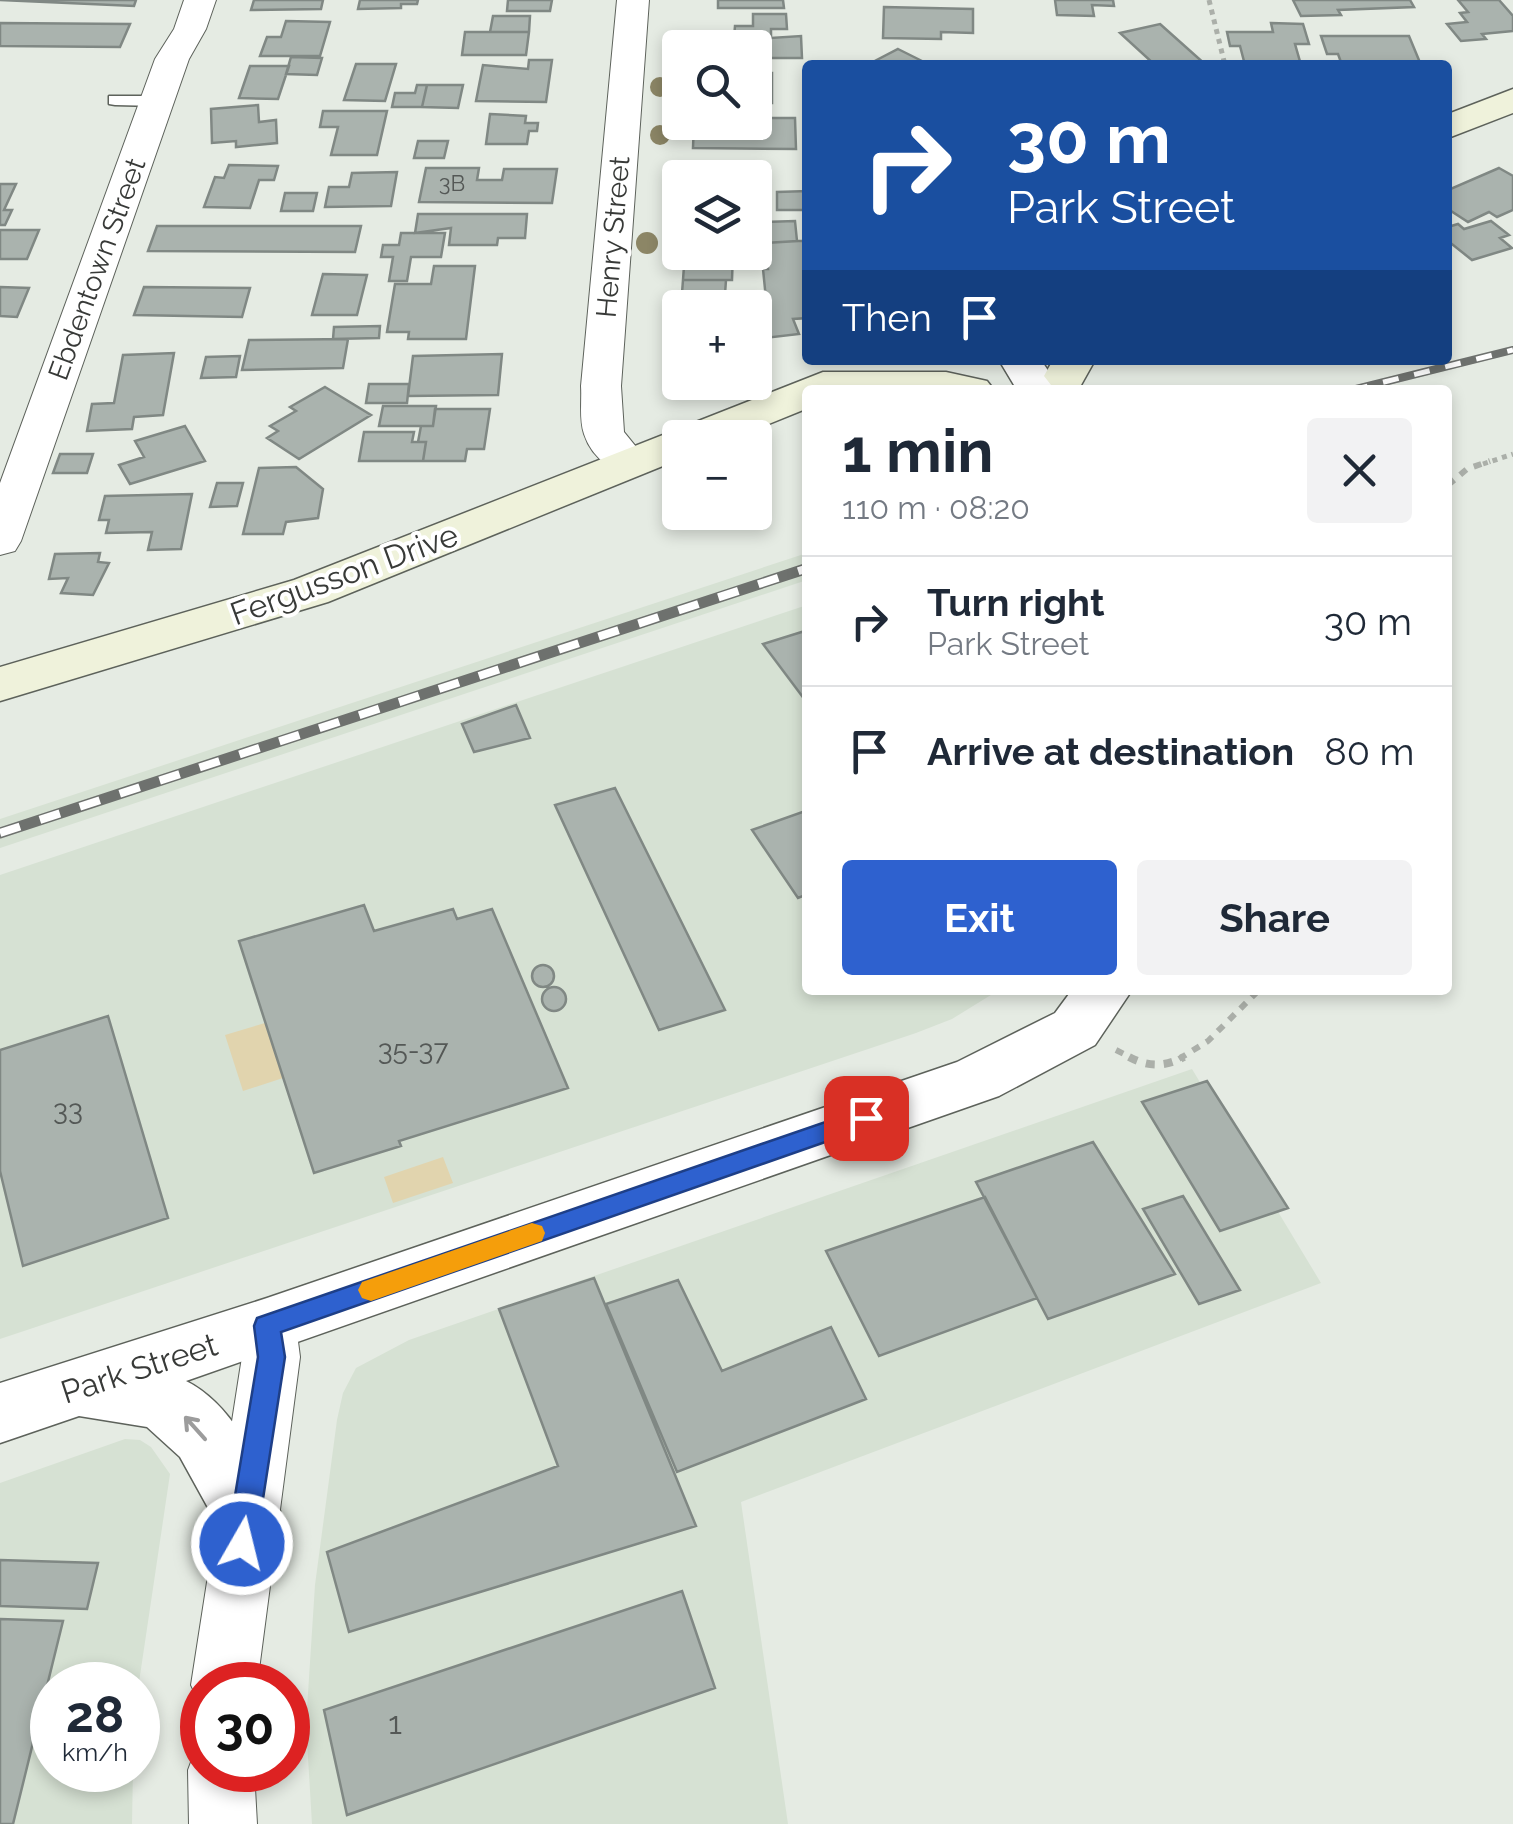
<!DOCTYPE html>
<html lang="en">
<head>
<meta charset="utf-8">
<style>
	:root { --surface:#fff; --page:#f2f2f3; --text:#1f2937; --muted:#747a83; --line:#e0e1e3; --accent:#2e61cf }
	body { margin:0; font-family:Raleway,sans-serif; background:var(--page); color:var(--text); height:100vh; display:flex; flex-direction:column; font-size:38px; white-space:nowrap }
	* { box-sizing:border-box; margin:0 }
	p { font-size:32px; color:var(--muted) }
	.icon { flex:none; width:55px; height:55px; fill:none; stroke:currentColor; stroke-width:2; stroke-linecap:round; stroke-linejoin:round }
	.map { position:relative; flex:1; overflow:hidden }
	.drawer { position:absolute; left:802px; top:385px; width:650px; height:610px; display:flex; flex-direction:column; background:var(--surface); border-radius:10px; box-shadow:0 5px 15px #0003 }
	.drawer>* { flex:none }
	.guide { position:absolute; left:802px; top:60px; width:650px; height:305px; border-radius:10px; box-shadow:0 5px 15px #0003; background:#1a4fa0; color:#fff; overflow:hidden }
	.controls { position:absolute; left:662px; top:30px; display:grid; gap:20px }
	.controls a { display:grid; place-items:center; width:110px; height:110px; border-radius:10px; background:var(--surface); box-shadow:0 5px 15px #0003; font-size:50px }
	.speed { position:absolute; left:30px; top:1662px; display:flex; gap:20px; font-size:50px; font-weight:700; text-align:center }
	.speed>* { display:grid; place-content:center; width:130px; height:130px; border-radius:50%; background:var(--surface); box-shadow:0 5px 15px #0003; line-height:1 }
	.speed small { font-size:25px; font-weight:400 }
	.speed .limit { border:15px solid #d22; background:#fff; color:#111 }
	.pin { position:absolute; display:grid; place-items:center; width:85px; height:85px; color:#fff; margin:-42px; border-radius:20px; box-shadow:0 5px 15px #0006 }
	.me { position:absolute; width:110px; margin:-55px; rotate:8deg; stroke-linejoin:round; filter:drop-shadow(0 0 8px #0008) }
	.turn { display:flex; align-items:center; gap:35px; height:210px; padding:0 40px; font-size:45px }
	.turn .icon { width:130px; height:130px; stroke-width:2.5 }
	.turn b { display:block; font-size:70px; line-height:85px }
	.then { display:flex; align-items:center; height:95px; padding:0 40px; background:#0003; gap:20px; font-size:38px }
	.round { display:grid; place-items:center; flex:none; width:105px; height:105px; border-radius:10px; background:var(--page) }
	.overview { display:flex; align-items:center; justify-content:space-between; height:170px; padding:0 40px }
	h1 { font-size:60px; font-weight:700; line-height:75px }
	.button { display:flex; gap:20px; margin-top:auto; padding:20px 40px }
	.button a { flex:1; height:115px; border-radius:10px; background:var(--accent); color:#fff; font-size:40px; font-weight:700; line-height:115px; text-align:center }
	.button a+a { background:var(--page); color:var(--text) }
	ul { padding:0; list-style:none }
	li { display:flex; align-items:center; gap:30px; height:130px; padding:0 40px; border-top:2px solid var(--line) }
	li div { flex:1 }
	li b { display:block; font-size:38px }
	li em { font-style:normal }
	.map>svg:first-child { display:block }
	.built { fill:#d6e1d3 }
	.green { fill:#e1d4ae }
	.building { fill:#aab3ae; stroke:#808884; stroke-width:2.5 }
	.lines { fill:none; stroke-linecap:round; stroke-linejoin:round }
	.service-casing { stroke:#5d625b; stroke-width:3 }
	.minor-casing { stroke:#5d625b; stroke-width:2 }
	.tertiary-casing { stroke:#5d625b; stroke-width:3 }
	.secondary-casing { stroke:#5d625b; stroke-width:3 }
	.path-far2 { stroke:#abafa9; stroke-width:5; stroke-dasharray:5 5; stroke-linecap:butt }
	.path-far1 { stroke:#abafa9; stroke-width:6; stroke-dasharray:8 8; stroke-linecap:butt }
	.path { stroke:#abafa9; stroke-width:8; stroke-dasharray:9 9; stroke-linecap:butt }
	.service { fill:#fff; fill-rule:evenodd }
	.minor { fill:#fff; fill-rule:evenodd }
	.tertiary { fill:#fff; fill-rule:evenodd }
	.secondary { fill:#eff2db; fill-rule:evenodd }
	.rail-far1-casing { stroke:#6e716e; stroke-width:8 }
	.rail-casing { stroke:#6e716e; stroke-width:11 }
	.rail-far1 { stroke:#fff; stroke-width:5; stroke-dasharray:16; stroke-linecap:butt }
	.rail { stroke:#fff; stroke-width:8; stroke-dasharray:21; stroke-linecap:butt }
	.tree { fill:#8c8666 }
	.oneway { stroke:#9c9c9c }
	.route { fill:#2e61cf; stroke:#1e3f87; stroke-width:2.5 }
	.slow { fill:#f59e0b }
	.labels { text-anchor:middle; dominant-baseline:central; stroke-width:8; stroke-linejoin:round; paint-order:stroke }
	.far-number-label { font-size:22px; fill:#545856 }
	.far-street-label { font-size:28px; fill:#383a38; stroke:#fff }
	.number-label { font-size:28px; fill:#545856 }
	.street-label { font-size:32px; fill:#383a38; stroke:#fff }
	.near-number-label { font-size:32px; fill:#545856 }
</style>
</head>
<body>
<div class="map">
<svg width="1513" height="1824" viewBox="0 0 1513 1824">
	<rect width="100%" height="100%" fill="#e5ebe3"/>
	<path class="built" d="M807,553V580L0,848V819Z
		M807,605L808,990H999L952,1019L916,1033L0,1339V875Z
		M1192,1069L1321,1283L741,1502L788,1824H312L306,1724L315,1585L337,1420L343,1393L356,1368L409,1340Z
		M125,1439L140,1440L151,1447L170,1474L138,1689V1685H52V1770H133L132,1824H0V1483Z"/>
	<path class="green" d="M265,1023L283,1078L243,1091L225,1035Z
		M443,1157L453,1183L393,1203L384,1177Z"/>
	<path class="building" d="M0,0H136L134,6Z
		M254,0H323L321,9L251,10Z
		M360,0H418L417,4H401V8L358,9Z
		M508,0H552L550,11H507Z
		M718,0H783L784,8H718Z
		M1055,0H1113L1114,6L1092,5L1094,16L1057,15Z
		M1293,0H1410L1414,7L1338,10L1341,15L1301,16Z
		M1458,0H1499L1513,16V31L1482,34L1486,39L1461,41L1447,24L1467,22L1460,13L1468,12Z
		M884,7L973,9V33L941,32V39L883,38Z
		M753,14H786L787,29H771V38L801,36L802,58H755V48H723V38H734L735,26H753Z
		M493,16H530L529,32H490Z
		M286,21L330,22L320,56H260L267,37H281Z
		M0,23L130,24L120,47L0,46Z
		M1271,23L1303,24L1309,44H1295L1301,65H1245L1240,46H1230L1227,32H1273Z
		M1160,24L1206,65H1155L1120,33Z
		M465,32H529L526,55H462Z
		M1321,36H1409L1421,65H1342L1338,54H1327Z
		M898,49L930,65H867Z
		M291,57L322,58L317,75L286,74Z
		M529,60H552L546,102L476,101L483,65L528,69Z
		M356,64H396L385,101L344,100Z
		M250,66H289L278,99L239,98Z
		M755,73H772V103H755Z
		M417,85H427L422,107H392L395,93H415Z
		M427,85H463L458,108L422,107Z
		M258,105L259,122L276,120L277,143L236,147V141L212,143L211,109Z
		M323,111H387L377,155H331L338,127H320Z
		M490,114L526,116L525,123H538L537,131H529L527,144H486Z
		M755,118H795L796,149L693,148L694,122H755Z
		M418,141H448L444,158H414Z
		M229,165L278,166L274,180H259L250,208L204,207L215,177L224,178Z
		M426,168H479L477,180H502L504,169H557L552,203L419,202Z
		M718,168L770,169L769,193H755V178H708L718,176Z
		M1499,168L1513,176V210L1497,217L1489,212L1468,222L1448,209V190Z
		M397,172L391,206L325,207L329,187H349L352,173Z
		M0,184H16L4,210H12L5,225H0Z
		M808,191V210H777V192Z
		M285,193H317L313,211H281Z
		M418,214H527L525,238H498L497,245H449L451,228L415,233Z
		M795,221L797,241L766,243L764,222Z
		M1491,221L1509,235L1500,238L1512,248L1472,260L1448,241V227L1458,224L1464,229Z
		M157,226H361L355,252L148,251Z
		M0,230H39L27,259H0Z
		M401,233H445L441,257H411L407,281H389L393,257H381L383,245H399Z
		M797,241H808V318L793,319L799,334L765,338L760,321L768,319L763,269H768L766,243Z
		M685,252H733L732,280H683Z
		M434,266H475L466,339H408L409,332H387L395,284H431Z
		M323,274L367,275L357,315H312Z
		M683,280H726L725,294L682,293Z
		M0,287L29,288L17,317L0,316Z
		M144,287L250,288L242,317L134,315Z
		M380,326L379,338L333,339L334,327Z
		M348,339L343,368L242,370L249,340Z
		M174,353L163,415L134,417L132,429L87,431L92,404L114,403L123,355Z
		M502,354L498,395L408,396L413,356Z
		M240,356L236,377L201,378L206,357Z
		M369,384H409L407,403H366Z
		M325,387L371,415L299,459L267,438L278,431L270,426L296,411L290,407Z
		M383,406H436L433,426H379Z
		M435,409H490L484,449H467L465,461H423L426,442H418L421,426H433Z
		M185,426L205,461L130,484L119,465L144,457L135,441Z
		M364,432H414L412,442H426L423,461H359Z
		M60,454H93L87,473H53Z
		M296,467L323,489L318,518L286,522L283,534H243L259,468Z
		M217,483H243L237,506L210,507Z
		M192,494L181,549L148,550L152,532L106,533L109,520H99L105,496Z
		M100,553L98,562L109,563L93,595L61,593L68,578L49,579L55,554Z
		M808,630V704L763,644Z
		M516,705L530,738L474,752L462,724Z
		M615,788L725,1010L659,1030L555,805Z
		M808,810V894L798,898L752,830Z
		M364,905L374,931L453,909L457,919L492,909L568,1088L399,1141L401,1146L314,1173L239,941Z
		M532 976a11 11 0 1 1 22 0a11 11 0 1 1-22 0Z
		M542 999a12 12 0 1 1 24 0a12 12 0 1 1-24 0Z
		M108,1016L168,1218L23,1266L0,1171V1050Z
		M1207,1081L1288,1208L1220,1231L1142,1102Z
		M1093,1142L1175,1274L1048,1319L976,1182Z
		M1183,1196L1240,1290L1199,1304L1143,1209Z
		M985,1197L1037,1298L879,1356L826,1251Z
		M594,1278L696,1526L349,1632L327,1552L558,1466L499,1309Z
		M678,1280L722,1371L831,1327L866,1399L677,1472L606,1304Z
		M0,1560L98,1563L87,1609L0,1606Z
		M682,1591L715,1688L347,1815L324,1710Z
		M0,1619L63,1621L13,1824H0Z"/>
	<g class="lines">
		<defs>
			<path id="service" d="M109,96H157L165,101L157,106L115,105L109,104Z"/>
			<path id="minor" d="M184,0H216L206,29L189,59L21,541L15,551L0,555V483L155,59L174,29Z
				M617,0H649L621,386L624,432L650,464L644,473C618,479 592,459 584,434C579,420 582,400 581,386Z
				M267,1300L288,1308L296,1326L300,1357L257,1685H202V1708L191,1685L242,1357L238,1326L246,1308Z
				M202,1744V1770H254L257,1824H189L188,1770L197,1746Z"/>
			<path id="tertiary" d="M999,360H1041L1061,390H1017Z
				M1072,990H1132L1095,1045L999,1096L186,1381C234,1405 259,1464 280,1511L270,1533L246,1543L222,1533L180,1457L147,1427L79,1416L0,1443V1383L267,1298L957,1062L1055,1013Z"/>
			<path id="secondary" d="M1513,89V113L1448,138V114Z
				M1053,360H1095L1081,385L1066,389L1051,385L1044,376Z
				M823,372H946L987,381L994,390H808V408L734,438H680V459L328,602L0,701V667L294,580Z"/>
		</defs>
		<use href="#service" class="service-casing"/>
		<use href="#minor" class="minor-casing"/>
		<use href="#tertiary" class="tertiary-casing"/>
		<use href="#secondary" class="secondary-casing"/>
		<path class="path-far2" d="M1209,0L1225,65
			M1483,464L1513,454"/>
		<path class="path-far1" d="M1448,485L1467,469L1490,461
			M1116,1050L1134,1059
			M1179,1059L1208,1041L1259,990"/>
		<path class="path" d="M1129,1057C1148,1067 1165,1067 1184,1057"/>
		<use href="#service" class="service"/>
		<use href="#minor" class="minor"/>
		<use href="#tertiary" class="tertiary"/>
		<use href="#secondary" class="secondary"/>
		<defs>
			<path id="rail-far1" d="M1352,390L1513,350"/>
			<path id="rail" d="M0,833L808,568"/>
		</defs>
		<use href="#rail-far1" class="rail-far1-casing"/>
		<use href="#rail" class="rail-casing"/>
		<use href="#rail-far1" class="rail-far1"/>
		<use href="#rail" class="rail"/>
	</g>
	<g class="tree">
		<circle cx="660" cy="87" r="10"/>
		<circle cx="660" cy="135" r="10"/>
		<circle cx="647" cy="243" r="11"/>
	</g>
	<defs><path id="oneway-shaft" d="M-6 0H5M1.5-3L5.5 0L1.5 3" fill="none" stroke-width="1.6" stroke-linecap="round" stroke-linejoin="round" transform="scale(2.5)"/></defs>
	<use class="oneway" href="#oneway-shaft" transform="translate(195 1428) rotate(-132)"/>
	<path class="route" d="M866,1108L874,1111L878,1118L874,1125L281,1332L285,1357L256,1544L252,1553L242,1557L231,1553L227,1544L258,1357L254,1326L257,1318Z"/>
	<path class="slow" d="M532,1223L542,1226L545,1233L542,1241L371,1301L362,1298L358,1290L362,1282Z"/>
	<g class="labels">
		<g class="far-number-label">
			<text x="452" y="183">3B</text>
		</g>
		<g class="far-street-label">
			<text transform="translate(613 237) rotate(-85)">Henry Street</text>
			<text transform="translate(97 269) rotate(-70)">Ebdentown Street</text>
		</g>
		<g class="number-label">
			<text x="413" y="1050">35-37</text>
			<text x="68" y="1110">33</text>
		</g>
		<g class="street-label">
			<text transform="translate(344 574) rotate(-20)">Fergusson Drive</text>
			<text transform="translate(139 1368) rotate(-18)">Park Street</text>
		</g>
		<g class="near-number-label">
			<text x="395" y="1722">1</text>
		</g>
	</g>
</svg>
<div class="controls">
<a><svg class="icon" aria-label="search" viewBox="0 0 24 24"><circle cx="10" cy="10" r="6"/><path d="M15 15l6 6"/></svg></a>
<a><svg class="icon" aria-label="layers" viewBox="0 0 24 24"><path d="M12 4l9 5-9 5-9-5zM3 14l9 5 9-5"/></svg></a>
<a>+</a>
<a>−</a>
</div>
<div class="speed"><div>28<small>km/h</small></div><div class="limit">30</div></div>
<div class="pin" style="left:866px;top:1118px;background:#d93025"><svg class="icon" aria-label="arrive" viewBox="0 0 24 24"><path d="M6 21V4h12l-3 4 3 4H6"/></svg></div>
<svg class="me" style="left:242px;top:1544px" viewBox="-20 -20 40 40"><circle r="17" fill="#2e61cf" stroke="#fff" stroke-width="3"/><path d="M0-11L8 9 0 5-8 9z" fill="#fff"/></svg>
<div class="guide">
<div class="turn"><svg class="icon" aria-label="right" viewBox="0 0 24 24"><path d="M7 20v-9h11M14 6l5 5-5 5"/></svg><div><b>30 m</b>Park Street</div></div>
<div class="then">Then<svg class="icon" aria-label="arrive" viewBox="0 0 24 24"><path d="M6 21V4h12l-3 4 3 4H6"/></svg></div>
</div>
<section class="drawer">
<div class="overview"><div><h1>1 min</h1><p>110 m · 08:20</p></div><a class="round"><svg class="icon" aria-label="close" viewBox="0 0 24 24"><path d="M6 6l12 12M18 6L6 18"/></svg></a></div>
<ul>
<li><svg class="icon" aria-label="right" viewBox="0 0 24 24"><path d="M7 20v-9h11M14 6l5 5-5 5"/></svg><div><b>Turn right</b><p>Park Street</p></div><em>30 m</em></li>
<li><svg class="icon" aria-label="arrive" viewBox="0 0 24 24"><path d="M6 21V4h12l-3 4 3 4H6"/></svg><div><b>Arrive at destination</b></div><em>80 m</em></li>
</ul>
<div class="button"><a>Exit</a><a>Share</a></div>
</section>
</div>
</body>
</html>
